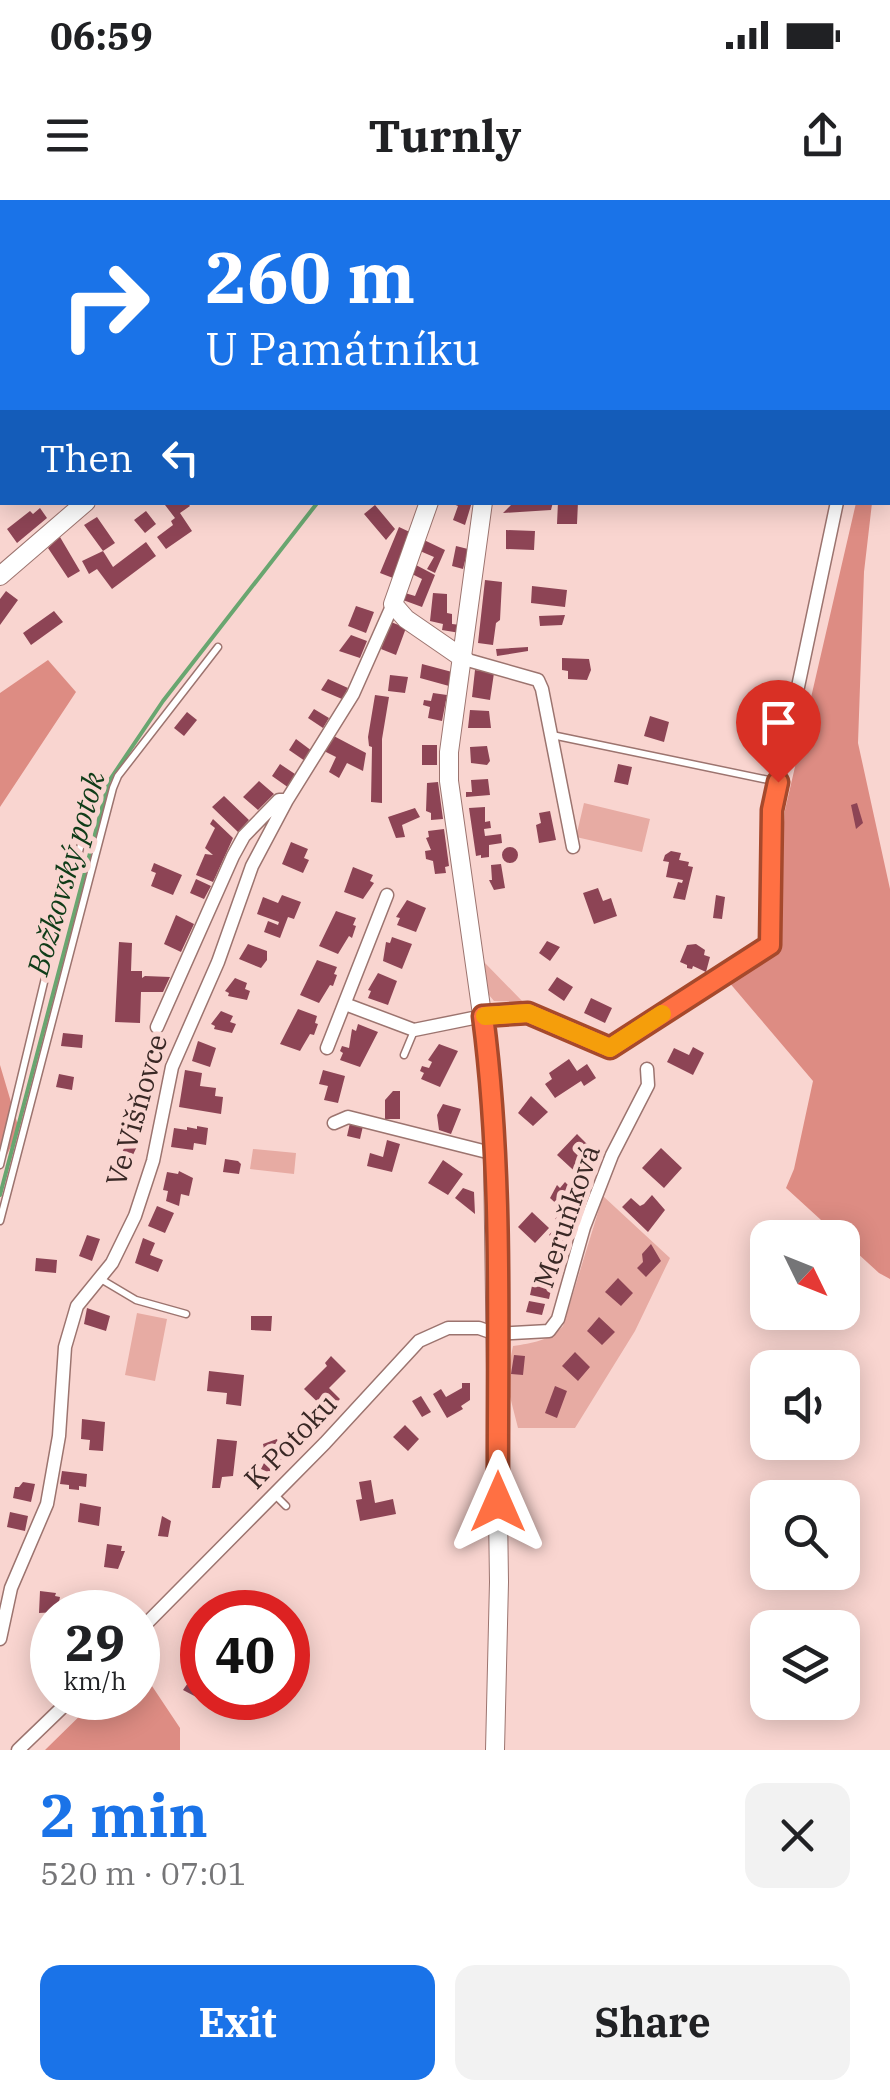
<!DOCTYPE html>
<html lang="en">
<head>
<meta charset="utf-8">
<style>
	:root { --surface:#fff; --page:#f2f2f2; --text:#202124; --muted:#757577; --accent:#1a73e8 }
	body { margin:0; font-family:"IBM Plex Serif",serif; background:var(--page); color:var(--text); height:100vh; display:flex; flex-direction:column; font-size:38px; white-space:nowrap }
	* { box-sizing:border-box; margin:0 }
	p { font-size:32px; color:var(--muted) }
	.icon { flex:none; width:55px; height:55px; fill:none; stroke:currentColor; stroke-width:2; stroke-linecap:round; stroke-linejoin:round }
	.map { position:relative; height:1550px; overflow:hidden }
	.drawer { display:flex; flex-direction:column; background:var(--surface); flex:1 }
	.drawer>* { flex:none }
	.hud { position:absolute; left:0px; top:0px; width:890px; height:305px; box-shadow:0 5px 25px #0003; background:#1a73e8; color:#fff; overflow:hidden }
	.needle { width:65px; rotate:133deg }
	.tools { position:absolute; left:750px; top:1020px; display:grid; gap:20px }
	.tools a { display:grid; place-items:center; width:110px; height:110px; border-radius:20px; background:var(--surface); box-shadow:0 5px 25px #0003; font-size:50px }
	.speed { position:absolute; left:30px; top:1390px; display:flex; gap:20px; font-size:50px; font-weight:700; text-align:center }
	.speed>* { display:grid; place-content:center; width:130px; height:130px; border-radius:50%; background:var(--surface); box-shadow:0 5px 25px #0003; line-height:1 }
	.speed small { font-size:25px; font-weight:400 }
	.speed .limit { border:15px solid #d22; background:#fff; color:#111 }
	.pin { position:absolute; display:grid; place-items:center; width:85px; height:85px; color:#fff; margin:-102px -42px; border-radius:50% 50% 50% 0; rotate:-45deg; box-shadow:0 0 10px #0007 }
	.pin .icon { rotate:45deg }
	.me { position:absolute; width:110px; margin:-55px; rotate:0deg; stroke-linejoin:round; filter:drop-shadow(0 0 8px #0008) }
	.turn { display:flex; align-items:center; gap:35px; height:210px; padding:0 40px; font-size:45px }
	.turn .icon { width:130px; height:130px; stroke-width:2.5 }
	.turn b { display:block; font-size:70px; line-height:85px }
	.then { display:flex; align-items:center; height:95px; padding:0 40px; background:#0003; gap:20px; font-size:38px }
	.round { display:grid; place-items:center; flex:none; width:105px; height:105px; border-radius:20px; background:var(--page) }
	.overview { display:flex; align-items:center; justify-content:space-between; height:170px; padding:0 40px }
	h1 { font-size:60px; font-weight:700; line-height:75px; color:var(--accent) }
	.primary-button { display:flex; gap:20px; margin-top:auto; padding:20px 40px }
	.primary-button a { flex:1; height:115px; border-radius:20px; background:var(--accent); color:#fff; font-size:40px; font-weight:700; line-height:115px; text-align:center }
	.primary-button a+a { background:var(--page); color:var(--text) }
	.status { display:flex; justify-content:space-between; align-items:center; height:70px; padding:0 50px; background:var(--surface); direction:ltr }
	.status svg { height:28px; fill:currentColor }
	header { display:flex; justify-content:space-between; align-items:center; height:130px; padding:0 40px; background:var(--surface); font-size:45px; font-weight:700 }
	.map>svg:first-child { display:block }
	.green { fill:#e7aba3 }
	.forest { fill:#dd8c83 }
	.lines { fill:none; stroke-linecap:round; stroke-linejoin:round }
	.stream { stroke:#69a670; stroke-width:4 }
	.building { fill:#8d4455 }
	.lane-casing { stroke:#9c746f; stroke-width:9 }
	.street-casing { stroke:#9c746f; stroke-width:15 }
	.secondary-casing { stroke:#9c746f; stroke-width:20 }
	.lane { stroke:#fff; stroke-width:6 }
	.street { stroke:#fff; stroke-width:12 }
	.secondary { stroke:#fff; stroke-width:18 }
	.route-casing { stroke:#a6492c; stroke-width:25 }
	.route { stroke:#ff7043; stroke-width:18 }
	.slow { stroke:#f59e0b; stroke-width:18 }
	.labels { text-anchor:middle; dominant-baseline:central; stroke-width:10; stroke-linejoin:round; paint-order:stroke }
	.street-label { font-size:28px; fill:#392825; stroke:#f9d5d0 }
	.water-label { font-size:30px; font-style:italic; fill:#0f3c18; stroke:#f9d5d0 }
</style>
</head>
<body>
<div class="status"><b>06:59</b><svg viewBox="0 0 49 12"><path d="M0 12V9h3v3zM5 12V6h3v6zM10 12V3h3v9zM15 12V0h3v12zM26 1h20v11H26zM47 4h2v5h-2z"/></svg></div>
<header><svg class="icon" aria-label="menu" viewBox="0 0 24 24"><path d="M4 6h16M4 12h16M4 18h16"/></svg>Turnly<svg class="icon" aria-label="share" viewBox="0 0 24 24"><path d="M12 15V3M7 8l5-5 5 5M5 13v7h14v-7"/></svg></header>
<div class="map">
<svg width="890" height="1550" viewBox="0 0 890 1550">
	<rect width="100%" height="100%" fill="#f9d5d0"/>
	<path class="green" d="M584,603L650,619L642,652L576,637Z
		M484,762L523,802L494,801L489,795Z
		M253,949L296,953L294,974L250,969Z
		M603,996L670,1058L635,1131L575,1228H518L506,1181L513,1146C533,1143 548,1141 563,1126Z
		M137,1113L167,1119L155,1181L125,1175Z"/>
	<path class="forest" d="M856,303H872L864,372L858,543L890,689V1079L879,1073L786,988L794,969L813,881L728,781L774,746L785,610Z
		M48,460L76,492L0,607V493Z
		M0,865L19,929L0,970Z
		M142,1471L180,1528V1550H45L98,1498H138V1474Z"/>
	<g class="lines">
		<path class="stream" d="M25,0L26,2
			M285,2L290,0
			M0,73L2,63
			M0,93H2
			M888,96H890
			M0,995L109,581L163,501L318,302"/>
	</g>
	<path class="building" d="M168,302H187L190,306L180,313L192,331L166,349L157,337L173,325L171,321L175,318L165,305Z
		M472,302L465,325L453,320L458,306L448,302Z
		M553,302L551,310L503,313L511,305Z
		M558,302H578L577,324H557Z
		M375,305L395,329L386,340L364,314Z
		M40,308L47,318L17,343L7,329L30,311L33,314Z
		M146,311L156,324L145,333L134,320Z
		M97,317L115,343L103,351L84,325Z
		M399,327L414,334L393,378L380,373Z
		M506,330L535,331L534,350L506,349Z
		M60,337L80,371L68,378L48,348Z
		M424,340L445,350L435,373L427,369L434,357L420,351Z
		M146,342L156,356L112,389L97,369L89,374L82,361L103,351L113,367Z
		M456,346L468,349L463,369L452,366Z
		M414,364L435,375L422,407L403,400L405,393L415,396L422,379L410,373Z
		M485,380L502,382L500,420L496,423L493,445L478,443Z
		M532,386L567,390L565,407L531,403Z
		M6,391L18,400L0,425V399Z
		M433,393L447,394V413L452,414V424L461,425L460,433L442,430L443,424L430,421Z
		M356,406L374,412L366,433L348,426Z
		M54,411L63,422L31,445L23,433Z
		M565,415L562,425L540,426L539,416Z
		M391,422L406,428L396,455L381,449Z
		M351,435L367,441L360,458L339,451Z
		M528,447V451L497,456L496,449Z
		M562,458L589,459L591,470L587,480L568,479V471L562,470Z
		M422,464L452,472L449,486L420,478Z
		M475,470L494,473L490,500L472,497Z
		M390,475L408,477L405,493L388,491Z
		M328,479L348,488L342,499L321,490Z
		M433,493L447,495L442,521L428,518L430,507L423,505L424,500L431,501Z
		M375,495L389,497L382,539V603L371,602L372,547L369,546L368,537Z
		M314,509L329,518L323,528L308,518Z
		M470,510L489,511L491,528H468Z
		M187,512L197,520L184,536L174,528Z
		M650,516L669,522L664,542L644,536Z
		M330,534L366,553L363,571L347,563L339,578L329,572L336,557L322,550Z
		M296,539L312,551L305,561L289,550Z
		M422,545H437V565H422Z
		M487,546L490,561L487,565L471,563L470,547Z
		M280,564L298,576L289,588L272,576Z
		M618,564L632,567L628,585L614,582Z
		M488,579L490,595L466,597V592H472L471,580Z
		M259,581L274,594L258,610L243,597Z
		M438,582L443,619L431,620V613L426,611L427,583Z
		M224,596L249,620L238,632L212,607Z
		M857,603L863,623L856,629L851,605Z
		M485,607V622L490,621L491,628L484,629L485,636L501,634L502,643L489,645V657L481,658V655L476,656L469,608Z
		M415,608L420,617L402,625L405,637L396,638L388,617Z
		M550,611L556,640L539,643L536,625L541,623L539,613Z
		M213,619L233,638L213,682L196,675L205,654L213,655L205,648L215,628L210,624Z
		M444,629L449,666L445,667L446,673L435,674L433,661L426,659L425,651L431,650L426,638L429,637L428,631Z
		M291,642L308,649L304,658L309,660L303,673L282,664Z
		M502 655a8 8 0 1 1 16 0a8 8 0 1 1-16 0Z
		M671,651L681,653L679,660L689,662L688,666L693,667L685,700L673,698L678,682L682,683L683,680L666,677L669,662L663,661L665,655Z
		M154,663L182,675L173,695L151,686L156,673L151,671Z
		M501,664L505,688L494,690L489,680H492L491,665Z
		M353,667L373,675L370,681L374,683L363,699L344,692Z
		M196,679L211,686L204,699L190,693Z
		M598,688L603,701L611,698L617,716L594,724L583,693Z
		M282,695L301,702L294,719L288,717L280,738L264,732L268,721L278,725L279,722L257,714L263,697L278,703Z
		M716,695L725,697L722,719L713,718Z
		M407,700L426,708L416,732L397,725L400,718L396,717Z
		M336,711L356,718L353,725L356,726L352,738L349,736L338,754L319,746Z
		M176,715L194,724L181,752L164,744Z
		M392,737L412,744L402,769L383,761L386,742L390,743Z
		M547,741L560,747L550,761L539,753Z
		M119,742L132,743L131,771H142V778L145,776L170,777L163,792H141L140,823L115,822Z
		M248,744L267,751V760L261,768L239,759Z
		M696,744L705,750L704,755L710,757L706,772L693,766L692,769L687,768V765L680,762L687,745Z
		M317,760L337,767L334,774L337,775L333,786L330,785L319,803L300,795Z
		M378,773L397,781L388,805L368,798L371,791L368,790Z
		M557,777L573,787L564,801L548,790Z
		M235,778L247,783L245,789L250,791L247,800L228,796L229,793L225,791Z
		M591,798L612,808L605,823L584,813Z
		M298,809L317,816L315,823L318,824L314,835L310,834L300,851L280,844Z
		M221,811L233,816L230,822L236,824L232,833L214,829L215,826L211,824Z
		M358,824L378,832L360,867L340,860L343,853L340,851L342,846L349,848L352,829L356,831Z
		M63,833L83,835L82,848L61,846Z
		M198,841L216,848L210,867L192,861Z
		M439,844L458,851L440,887L421,879L424,873L420,871L422,866L429,868L432,862L428,860Z
		M693,847L704,853L693,875L667,862L674,848L689,855Z
		M569,859L577,871L587,864L596,878L584,886L581,881L555,898L545,884L552,879L549,873Z
		M185,870L202,873L200,886L216,888L215,896L223,897L221,914L179,907Z
		M323,870L345,876L338,903L324,900L328,886L319,884Z
		M59,874L74,877L72,890L56,887Z
		M393,891H400V919H385V900Z
		M531,896L548,912L533,926L518,913Z
		M443,904L461,909L451,934L439,930L437,915Z
		M136,910L144,911L140,940L123,976L113,971L129,938H132Z
		M350,923L363,926L360,939L347,936Z
		M197,926L208,928L206,945L194,943L193,950L171,947L174,928L187,930V927L197,929Z
		M577,934L591,948L581,959L591,969L583,979L557,955Z
		M387,940L400,944L392,972L367,966L370,953L383,957Z
		M661,948L682,968L664,988L642,968Z
		M225,959L238,961L241,964L239,974L223,972Z
		M443,960L463,974L448,995L428,983Z
		M179,971L193,978L189,996L181,994L179,1006L166,1001L168,991L163,990L167,972L178,974Z
		M565,982L576,993L561,1008L550,998L557,985L560,988Z
		M463,988L474,992L475,1014L455,998Z
		M652,995L665,1010L648,1032L622,1007L631,998L640,1006L644,1004Z
		M157,1006L174,1013L165,1033L148,1026Z
		M564,1010L575,1020L567,1029L555,1019Z
		M532,1012L549,1028L535,1043L518,1027Z
		M557,1026L568,1037L561,1045L549,1035Z
		M87,1035L100,1039L92,1061L79,1056Z
		M143,1038L155,1043L150,1055L163,1060L158,1072L135,1063Z
		M651,1044L661,1061L646,1077L637,1068L643,1062L642,1054Z
		M36,1058L57,1060L56,1073L35,1071Z
		M535,1072L554,1076L549,1099L530,1095Z
		M618,1078L633,1093L621,1106L605,1092Z
		M529,1101L545,1104L542,1115L526,1112Z
		M87,1108L110,1116L106,1131L84,1124Z
		M251,1116H272L271,1131L251,1130Z
		M599,1117L615,1132L602,1145L587,1131Z
		M575,1152L590,1167L578,1181L562,1166Z
		M514,1155L525,1156L523,1175L511,1174Z
		M331,1156L346,1171L329,1188L340,1199L328,1212L304,1189L327,1166L325,1163Z
		M209,1171L244,1175L241,1206L226,1204L227,1193L207,1191Z
		M462,1183H470V1200L461,1206L463,1209L447,1218L433,1194L441,1189L446,1197L462,1188Z
		M555,1186L567,1191L557,1218L545,1213Z
		M421,1196L431,1212L422,1217L412,1201Z
		M82,1219L105,1222L103,1251L89,1250L90,1240L81,1239Z
		M405,1225L419,1239L408,1251L393,1237Z
		M217,1239L237,1241L233,1276L222,1277L220,1288H212Z
		M277,1239L283,1256L275,1275L261,1269L266,1259L263,1244Z
		M62,1271L87,1274L86,1287L79,1286V1290L69,1289V1285L60,1284Z
		M371,1280L375,1303L393,1299L396,1314L360,1321L356,1300L362,1299L359,1282Z
		M23,1282L35,1284L31,1302L13,1298L15,1287H19Z
		M80,1303L101,1307L99,1326L78,1322Z
		M10,1312L28,1316L25,1331L7,1327Z
		M162,1316L171,1321L168,1337L158,1336Z
		M107,1344L122,1346L121,1351H125L118,1369L104,1367Z
		M40,1391L56,1393L55,1396L60,1397L57,1412L39,1413Z
		M199,1467L202,1469V1500L183,1490Z"/>
	<g class="lines">
		<defs>
			<path id="lane" d="M552,535L778,582
				M404,855L414,831
				M0,965L52,749L98,583
				M0,1021L113,588L118,576L218,447
				M99,1078L136,1100L186,1114
				M275,1295L286,1306"/>
			<path id="street" d="M0,190L2,191
				M464,459L538,480L542,489L573,647
				M345,804L414,830L483,816L528,813L610,848L770,745L772,610L837,302
				M157,827L233,656L244,636L279,600H287
				M327,848L387,695
				M334,923L348,917L495,954
				M138,1432L325,1243L419,1141L448,1128H479L496,1134L549,1131L558,1119L584,1027L612,955L648,885L647,869
				M0,1439L11,1388L47,1304L59,1236L65,1147L77,1106L112,1063L135,1016L153,961L172,867L218,762L252,666L287,600L353,494L393,404
				M18,1550L72,1498"/>
			<path id="secondary" d="M546,2L548,0
				M429,302L393,404L406,419L464,459
				M483,302L449,552V581L492,885L499,1382L495,1550
				M0,376L86,302"/>
		</defs>
		<use href="#lane" class="lane-casing"/>
		<use href="#street" class="street-casing"/>
		<use href="#secondary" class="secondary-casing"/>
		<use href="#lane" class="lane"/>
		<use href="#street" class="street"/>
		<use href="#secondary" class="secondary"/>
	</g>
	<g class="lines">
		<defs>
			<path id="route" d="M498,1302C497,1141 504,976 483,816L528,813L610,848L770,745L772,610L778,582"/>
		</defs>
		<use href="#route" class="route-casing"/>
		<use href="#route" class="route"/>
		<path class="slow" d="M485,816L528,813L610,848L662,814"/>
	</g>
	<g class="labels">
		<g class="street-label">
			<text transform="translate(136 910) rotate(-74)">Ve Višňovce</text>
			<text transform="translate(566 1016) rotate(-71)">Meruňková</text>
			<text transform="translate(290 1241) rotate(-46)">K Potoku</text>
		</g>
		<g class="water-label">
			<text transform="translate(65 673) rotate(-74)">Božkovský potok</text>
		</g>
	</g>
</svg>
<div class="tools">
<a><svg class="needle" viewBox="-14 -14 28 28"><path d="M0-13l5 13h-10z" fill="#e53935"/><path d="M0 13l5-13h-10z" fill="#757577"/></svg></a>
<a><svg class="icon" aria-label="sound" viewBox="0 0 24 24"><path d="M4 9h4l5-4v14l-5-4H4zM17 9q2 3 0 6"/></svg></a>
<a><svg class="icon" aria-label="search" viewBox="0 0 24 24"><circle cx="10" cy="10" r="6"/><path d="M15 15l6 6"/></svg></a>
<a><svg class="icon" aria-label="layers" viewBox="0 0 24 24"><path d="M12 4l9 5-9 5-9-5zM3 14l9 5 9-5"/></svg></a>
</div>
<div class="speed"><div>29<small>km/h</small></div><div class="limit">40</div></div>
<div class="pin" style="left:778px;top:582px;background:#d93025"><svg class="icon" aria-label="arrive" viewBox="0 0 24 24"><path d="M6 21V4h12l-3 4 3 4H6"/></svg></div>
<svg class="me" style="left:498px;top:1302px" viewBox="-20 -20 40 40"><path d="M0-17L14 15 0 8-14 15z" fill="#ff7043" stroke="#fff" stroke-width="4"/></svg>
<div class="hud">
<div class="turn"><svg class="icon" aria-label="right" viewBox="0 0 24 24"><path d="M7 20v-9h11M14 6l5 5-5 5"/></svg><div><b>260 m</b>U Památníku</div></div>
<div class="then">Then<svg class="icon" aria-label="left" viewBox="0 0 24 24"><path d="M17 20v-9H6M10 6l-5 5 5 5"/></svg></div>
</div>
</div>
<section class="drawer">
<div class="overview"><div><h1>2 min</h1><p>520 m · 07:01</p></div><a class="round"><svg class="icon" aria-label="close" viewBox="0 0 24 24"><path d="M6 6l12 12M18 6L6 18"/></svg></a></div>
<div class="primary-button"><a>Exit</a><a>Share</a></div>
</section>
</body>
</html>
